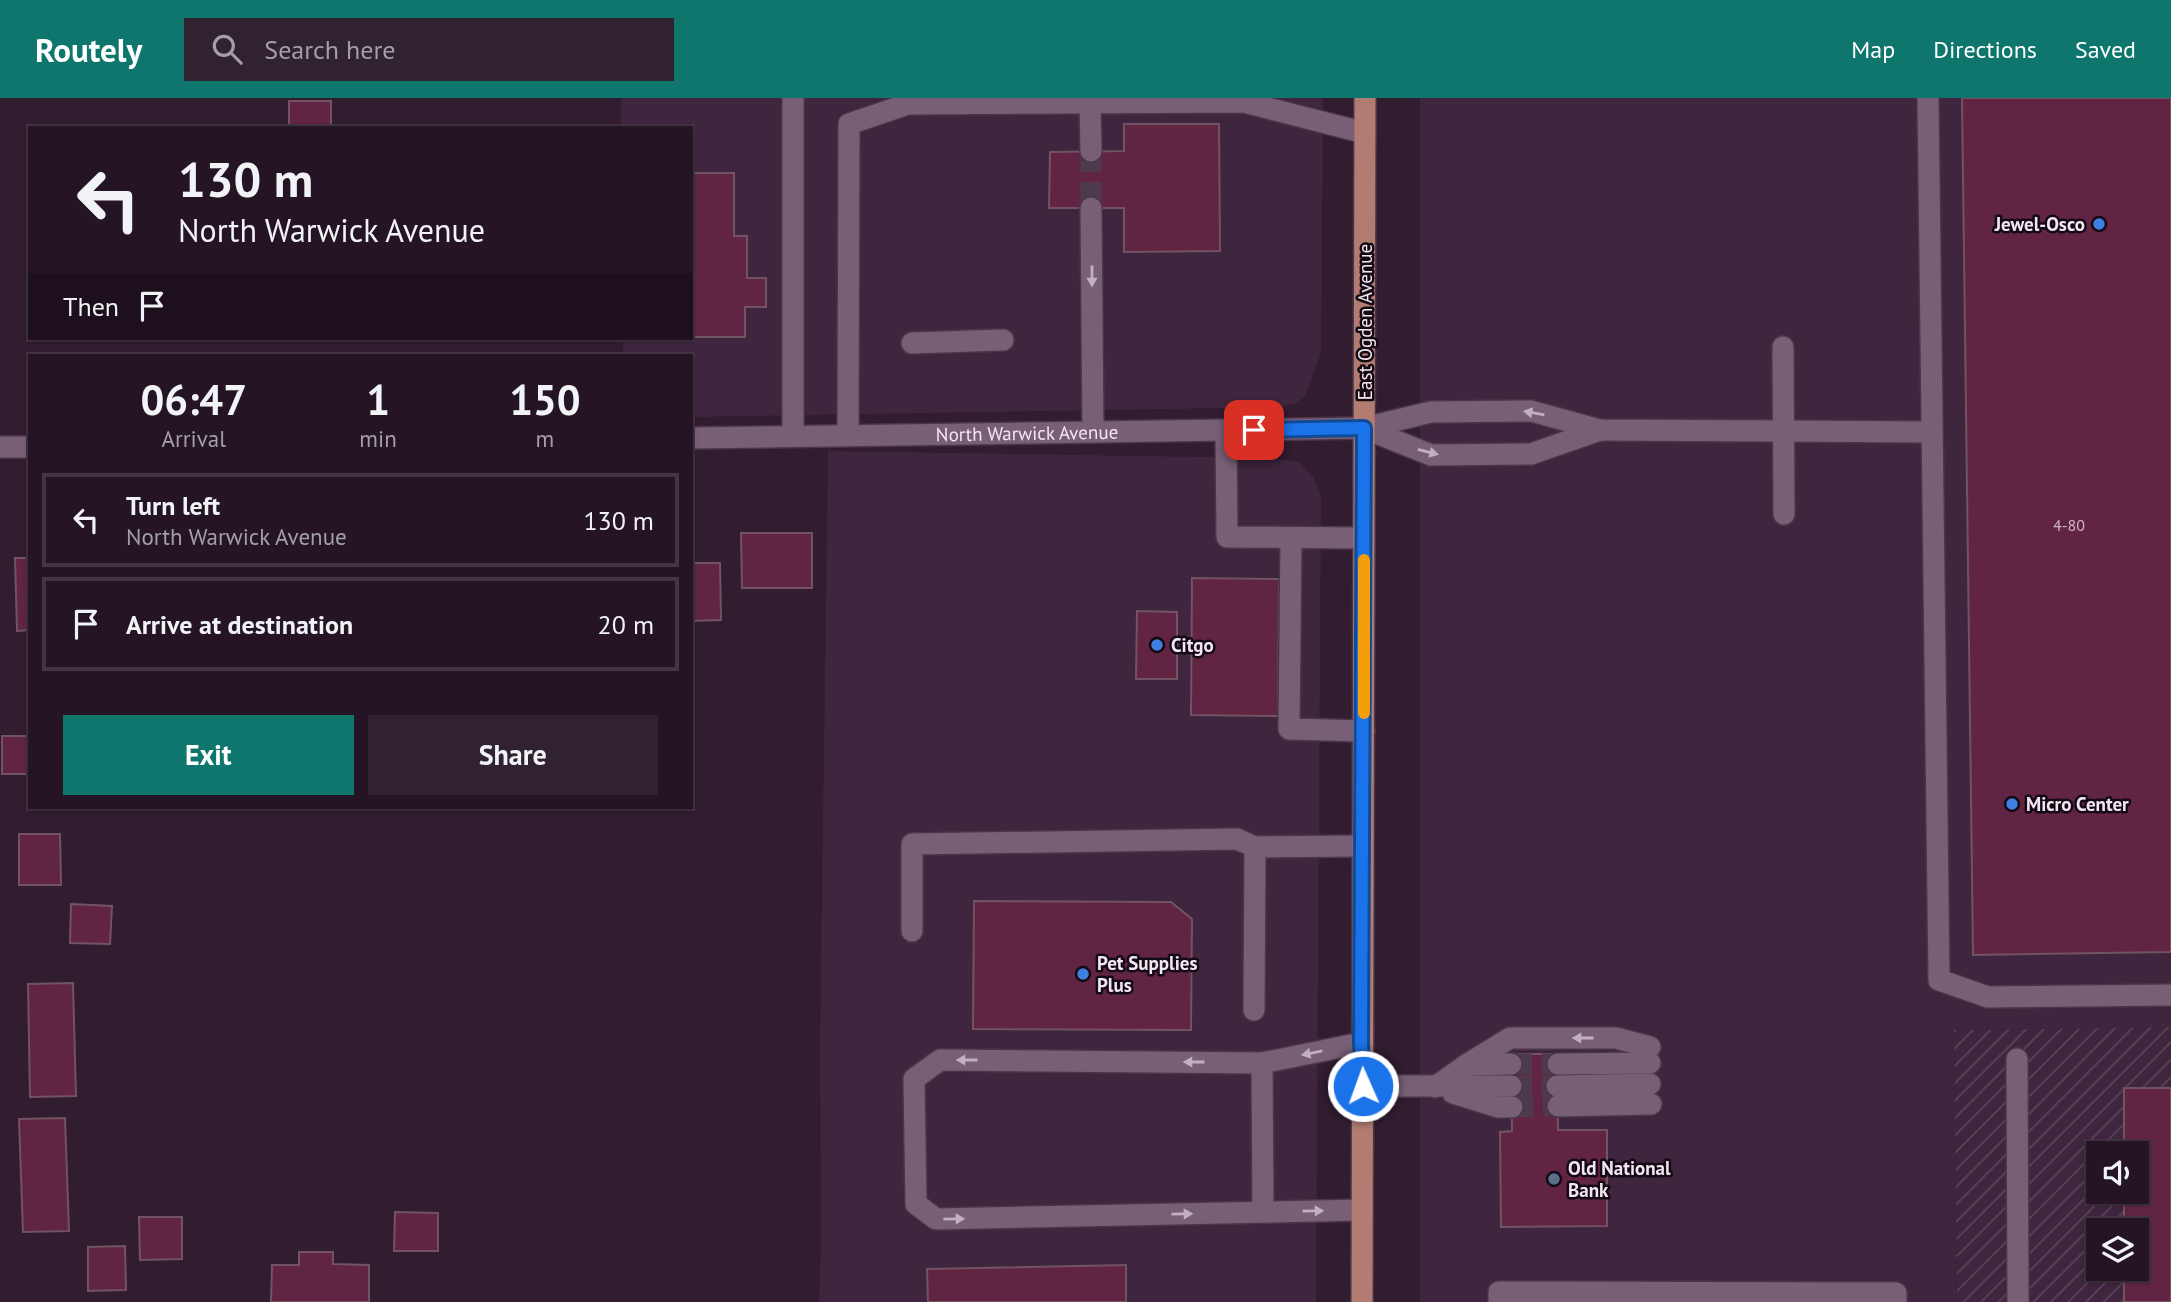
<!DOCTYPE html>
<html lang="en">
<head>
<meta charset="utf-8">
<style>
	:root { --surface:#251524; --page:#312231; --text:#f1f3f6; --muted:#a39fa6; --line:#423441; --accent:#0f766e }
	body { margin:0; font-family:"PT Sans",sans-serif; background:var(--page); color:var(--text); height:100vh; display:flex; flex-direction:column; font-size:26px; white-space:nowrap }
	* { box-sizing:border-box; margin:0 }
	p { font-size:23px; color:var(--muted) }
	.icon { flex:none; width:38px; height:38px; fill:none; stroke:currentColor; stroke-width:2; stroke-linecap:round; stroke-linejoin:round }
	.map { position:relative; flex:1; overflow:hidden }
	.details { position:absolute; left:28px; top:256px; width:665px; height:455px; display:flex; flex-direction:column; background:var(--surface); border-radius:0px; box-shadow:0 2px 5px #0004,0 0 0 2px var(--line) }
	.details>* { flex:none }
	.banner { position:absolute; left:28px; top:28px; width:665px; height:214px; border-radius:0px; box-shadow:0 2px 5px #0004,0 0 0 2px var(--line); background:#251524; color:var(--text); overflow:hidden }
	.controls { position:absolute; left:2086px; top:1043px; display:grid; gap:14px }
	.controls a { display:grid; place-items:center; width:63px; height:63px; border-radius:0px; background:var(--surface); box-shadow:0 2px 5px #0004,0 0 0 2px var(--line); font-size:35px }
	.pin { position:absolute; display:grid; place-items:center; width:60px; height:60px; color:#fff; margin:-30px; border-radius:14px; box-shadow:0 4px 10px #0006 }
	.me { position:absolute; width:77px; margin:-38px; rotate:358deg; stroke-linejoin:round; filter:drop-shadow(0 0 5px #0008) }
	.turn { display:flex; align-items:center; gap:24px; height:147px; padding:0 35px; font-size:32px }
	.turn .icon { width:91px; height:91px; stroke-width:2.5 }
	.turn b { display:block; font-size:49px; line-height:60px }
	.then { display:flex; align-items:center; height:66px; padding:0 35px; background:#0003; gap:14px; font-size:26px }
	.eta { display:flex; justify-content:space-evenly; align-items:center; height:119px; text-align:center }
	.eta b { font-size:42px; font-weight:700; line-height:49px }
	.action { display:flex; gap:14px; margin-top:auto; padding:14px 35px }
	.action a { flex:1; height:80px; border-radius:0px; background:var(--accent); color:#fff; font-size:28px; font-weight:700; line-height:80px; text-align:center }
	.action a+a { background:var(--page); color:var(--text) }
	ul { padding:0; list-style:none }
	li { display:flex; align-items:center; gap:21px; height:94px; margin:0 14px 10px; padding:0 21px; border:4px solid var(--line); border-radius:0px }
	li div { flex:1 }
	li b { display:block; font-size:26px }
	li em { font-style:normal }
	header { display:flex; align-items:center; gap:42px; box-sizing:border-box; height:98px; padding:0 35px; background:var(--accent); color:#fff }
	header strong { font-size:33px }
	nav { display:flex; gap:38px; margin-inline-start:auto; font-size:24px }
	.search { width:490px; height:63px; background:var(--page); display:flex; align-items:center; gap:18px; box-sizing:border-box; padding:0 24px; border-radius:0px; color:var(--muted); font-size:26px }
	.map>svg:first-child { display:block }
	.built { fill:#3f253e }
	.industrial { fill:url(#industrial-furrows); fill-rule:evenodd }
	.building { fill:#612443; stroke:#725361; stroke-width:2 }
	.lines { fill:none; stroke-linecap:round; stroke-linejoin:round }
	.minor-tunnel { stroke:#4e3a4d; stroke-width:21; stroke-dasharray:21 10; stroke-linecap:butt }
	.minor-casing { stroke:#493748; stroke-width:24 }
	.major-casing { stroke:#493748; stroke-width:24 }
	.minor { stroke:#785f76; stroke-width:21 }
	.major { stroke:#b27c72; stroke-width:21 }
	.oneway { fill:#c2afc0 }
	.route-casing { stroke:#114b97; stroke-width:18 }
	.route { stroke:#1a73e8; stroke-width:12 }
	.slow { stroke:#f59e0b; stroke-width:12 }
	.shop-dot { fill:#3f7fe0; stroke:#140a13; stroke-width:2.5 }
	.service-dot { fill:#5c6f8a; stroke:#140a13; stroke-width:2.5 }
	.labels { text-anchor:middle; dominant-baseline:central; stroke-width:5; stroke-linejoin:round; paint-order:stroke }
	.number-label { font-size:16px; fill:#cfb5c6 }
	.poi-label { font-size:19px; font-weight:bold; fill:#f4e5f2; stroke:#140a13; text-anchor:start }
	.street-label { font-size:19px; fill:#f4e5f2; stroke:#140a13 }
</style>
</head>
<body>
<header>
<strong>Routely</strong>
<div class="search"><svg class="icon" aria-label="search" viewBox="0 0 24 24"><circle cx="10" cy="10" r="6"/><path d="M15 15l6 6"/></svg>Search here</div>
<nav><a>Map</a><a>Directions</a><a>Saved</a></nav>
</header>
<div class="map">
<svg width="2171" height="1204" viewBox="0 0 2171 1204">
	<defs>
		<pattern id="industrial-furrows" width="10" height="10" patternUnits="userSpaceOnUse" patternTransform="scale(1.75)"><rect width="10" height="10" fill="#3f253e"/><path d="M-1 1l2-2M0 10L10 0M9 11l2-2" fill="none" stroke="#5b445a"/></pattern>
	</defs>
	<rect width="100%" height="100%" fill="#311c30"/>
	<path class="built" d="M621,0H1323L1321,255L1305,298L1295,306L1282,309L691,319V257H623V240H691V30H621Z
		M1420,0H2171V929L1954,932L1957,1204H1420Z
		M828,353L1276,360L1300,365L1313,378L1321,399L1316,1204H819L821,1144L820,947Z"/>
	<path class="industrial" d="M2171,929V1204H1957L1954,932ZM2098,1055H2137V1094H2098ZM2098,1132H2137V1171H2098Z"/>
	<path class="building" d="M1962,0H2171V854L1973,857Z
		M289,3H331V30H289Z
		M1124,26H1219L1220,153L1124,154V110H1049L1050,54L1124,53Z
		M691,75H734V138H747V180H766V209H745V239H691Z
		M741,435H812V490H742Z
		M15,460H30V532L17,533Z
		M691,465H720L721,522L691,523Z
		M1192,480L1279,481L1278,618L1191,617Z
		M1137,513L1177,514V581H1136Z
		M2,638H30V676H2Z
		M19,736H60L61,787H19Z
		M974,803L1171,804L1192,821L1191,932L973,931Z
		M71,806L112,808L110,846L70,845Z
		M73,885L76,998L30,999L28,886Z
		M1511,956H1557L1558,1032H1607V1128L1501,1129L1500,1034L1512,1033Z
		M2124,990H2171V1204H2124V1171H2137V1132H2124V1094H2137V1055H2124Z
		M65,1020L69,1133L23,1134L19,1021Z
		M395,1114L438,1115V1153H394Z
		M139,1119H182V1161L140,1162Z
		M125,1148L126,1192L88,1193V1149Z
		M299,1154H333V1166L369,1167V1204H271L272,1167H299Z
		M1126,1167V1204H928L927,1171Z"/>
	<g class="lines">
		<path class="minor-tunnel" d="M1091,53V110
			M1511,966H1558
			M1511,988H1557
			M1512,1009L1558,1008"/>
		<defs>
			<g id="minor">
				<path d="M793,0V338"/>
				<path d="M1928,0L1939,882L1988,899L2171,897"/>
				<path d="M1090,5L1091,53"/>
				<path d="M1091,110L1093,334"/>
				<path d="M912,245L1003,242"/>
				<path d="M1783,249L1784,416"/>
				<path d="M1364,330L1431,357L1531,356L1600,332"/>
				<path d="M1226,332L1227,439L1364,440"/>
				<path d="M848,337L849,26L908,6L1244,4L1365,35"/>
				<path id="s1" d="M691,340L1364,330L1431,314L1531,313L1600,332L1932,334"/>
				<path d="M0,349H30"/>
				<path d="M1291,440L1289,631L1364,633"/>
				<path d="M912,833V746L1237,741L1255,749L1363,748"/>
				<path d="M1254,912L1255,749"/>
				<path d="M1361,945L1262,965L940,962L914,981L916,1106L936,1121L1362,1112"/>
				<path d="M2017,961L2018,1204"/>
				<path d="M1262,965L1263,1114"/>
				<path d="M1558,966L1650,965"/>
				<path d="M1468,967L1511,966"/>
				<path d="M1363,988H1511"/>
				<path d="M1557,988L1650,986"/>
				<path d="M1435,989L1466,967L1510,940H1616L1650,949"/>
				<path d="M1453,995L1498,1009H1512"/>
				<path d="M1558,1008L1651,1006"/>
				<path d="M1499,1204V1194L1896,1195V1204"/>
			</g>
			<path id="major" d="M1362,1204L1365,0"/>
		</defs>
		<use href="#minor" class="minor-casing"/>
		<use href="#major" class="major-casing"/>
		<use href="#minor" class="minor"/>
		<use href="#major" class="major"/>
	</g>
	<defs><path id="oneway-solid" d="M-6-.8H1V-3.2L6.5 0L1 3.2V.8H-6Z" transform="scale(1.75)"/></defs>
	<g class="oneway">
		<use href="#oneway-solid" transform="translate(1092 178) rotate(90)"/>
		<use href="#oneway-solid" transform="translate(1534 315) rotate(-170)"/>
		<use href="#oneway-solid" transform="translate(1428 354) rotate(14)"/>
		<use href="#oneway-solid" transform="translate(1583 940) rotate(180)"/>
		<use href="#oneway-solid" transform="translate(1312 955) rotate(169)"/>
		<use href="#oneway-solid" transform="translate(967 962) rotate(-180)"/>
		<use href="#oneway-solid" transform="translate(1194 964) rotate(-180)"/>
		<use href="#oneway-solid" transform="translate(1313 1113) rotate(-1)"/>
		<use href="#oneway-solid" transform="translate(1182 1116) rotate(-1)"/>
		<use href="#oneway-solid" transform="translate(954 1121) rotate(-1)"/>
	</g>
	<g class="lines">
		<defs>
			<path id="route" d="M1254,332L1364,330L1361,945L1363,988"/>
		</defs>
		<use href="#route" class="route-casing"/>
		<use href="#route" class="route"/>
		<path class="slow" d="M1364,615V462"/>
	</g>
	<g class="shop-dot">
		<circle cx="2099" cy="126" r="7"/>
		<circle cx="1157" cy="547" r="7"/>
		<circle cx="2012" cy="706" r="7"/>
		<circle cx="1083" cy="876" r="7"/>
	</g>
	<circle class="service-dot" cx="1554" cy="1081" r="7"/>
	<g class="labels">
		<g class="number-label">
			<text x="2069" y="427">4-80</text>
		</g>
		<g class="poi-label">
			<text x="2085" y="126" text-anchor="end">Jewel-Osco</text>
			<text x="1171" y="547">Citgo</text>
			<text x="2026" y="706">Micro Center</text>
			<text x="1097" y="865">Pet Supplies<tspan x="1097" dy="22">Plus</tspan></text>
			<text x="1568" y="1070">Old National<tspan x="1568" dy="22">Bank</tspan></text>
		</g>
		<g class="street-label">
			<text transform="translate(1365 224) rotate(-90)">East Ogden Avenue</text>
			<text stroke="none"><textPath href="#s1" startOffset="336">North Warwick Avenue</textPath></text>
		</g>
	</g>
</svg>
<div class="controls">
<a><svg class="icon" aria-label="sound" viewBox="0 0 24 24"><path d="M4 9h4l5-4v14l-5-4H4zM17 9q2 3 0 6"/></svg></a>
<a><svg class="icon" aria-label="layers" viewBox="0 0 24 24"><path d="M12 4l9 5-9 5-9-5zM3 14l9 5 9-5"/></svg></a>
</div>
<div class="pin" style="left:1254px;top:332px;background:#d93025"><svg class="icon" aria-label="arrive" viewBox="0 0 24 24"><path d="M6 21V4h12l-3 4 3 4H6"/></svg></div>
<svg class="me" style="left:1363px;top:988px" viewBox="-20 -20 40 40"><circle r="17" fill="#1a73e8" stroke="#fff" stroke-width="3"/><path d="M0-11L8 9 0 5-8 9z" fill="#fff"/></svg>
<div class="banner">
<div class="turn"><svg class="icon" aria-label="left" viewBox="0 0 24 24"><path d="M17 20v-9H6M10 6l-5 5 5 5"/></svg><div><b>130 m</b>North Warwick Avenue</div></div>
<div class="then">Then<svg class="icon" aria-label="arrive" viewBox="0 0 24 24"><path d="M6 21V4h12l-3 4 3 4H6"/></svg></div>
</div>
<section class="details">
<div class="eta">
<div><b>06:47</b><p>Arrival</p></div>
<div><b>1</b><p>min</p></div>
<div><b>150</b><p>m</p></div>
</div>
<ul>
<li><svg class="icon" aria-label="left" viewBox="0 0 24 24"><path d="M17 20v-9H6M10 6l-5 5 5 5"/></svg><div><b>Turn left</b><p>North Warwick Avenue</p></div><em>130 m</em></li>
<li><svg class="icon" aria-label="arrive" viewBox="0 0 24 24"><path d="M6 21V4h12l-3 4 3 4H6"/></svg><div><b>Arrive at destination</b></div><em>20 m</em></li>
</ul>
<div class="action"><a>Exit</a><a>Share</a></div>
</section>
</div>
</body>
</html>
